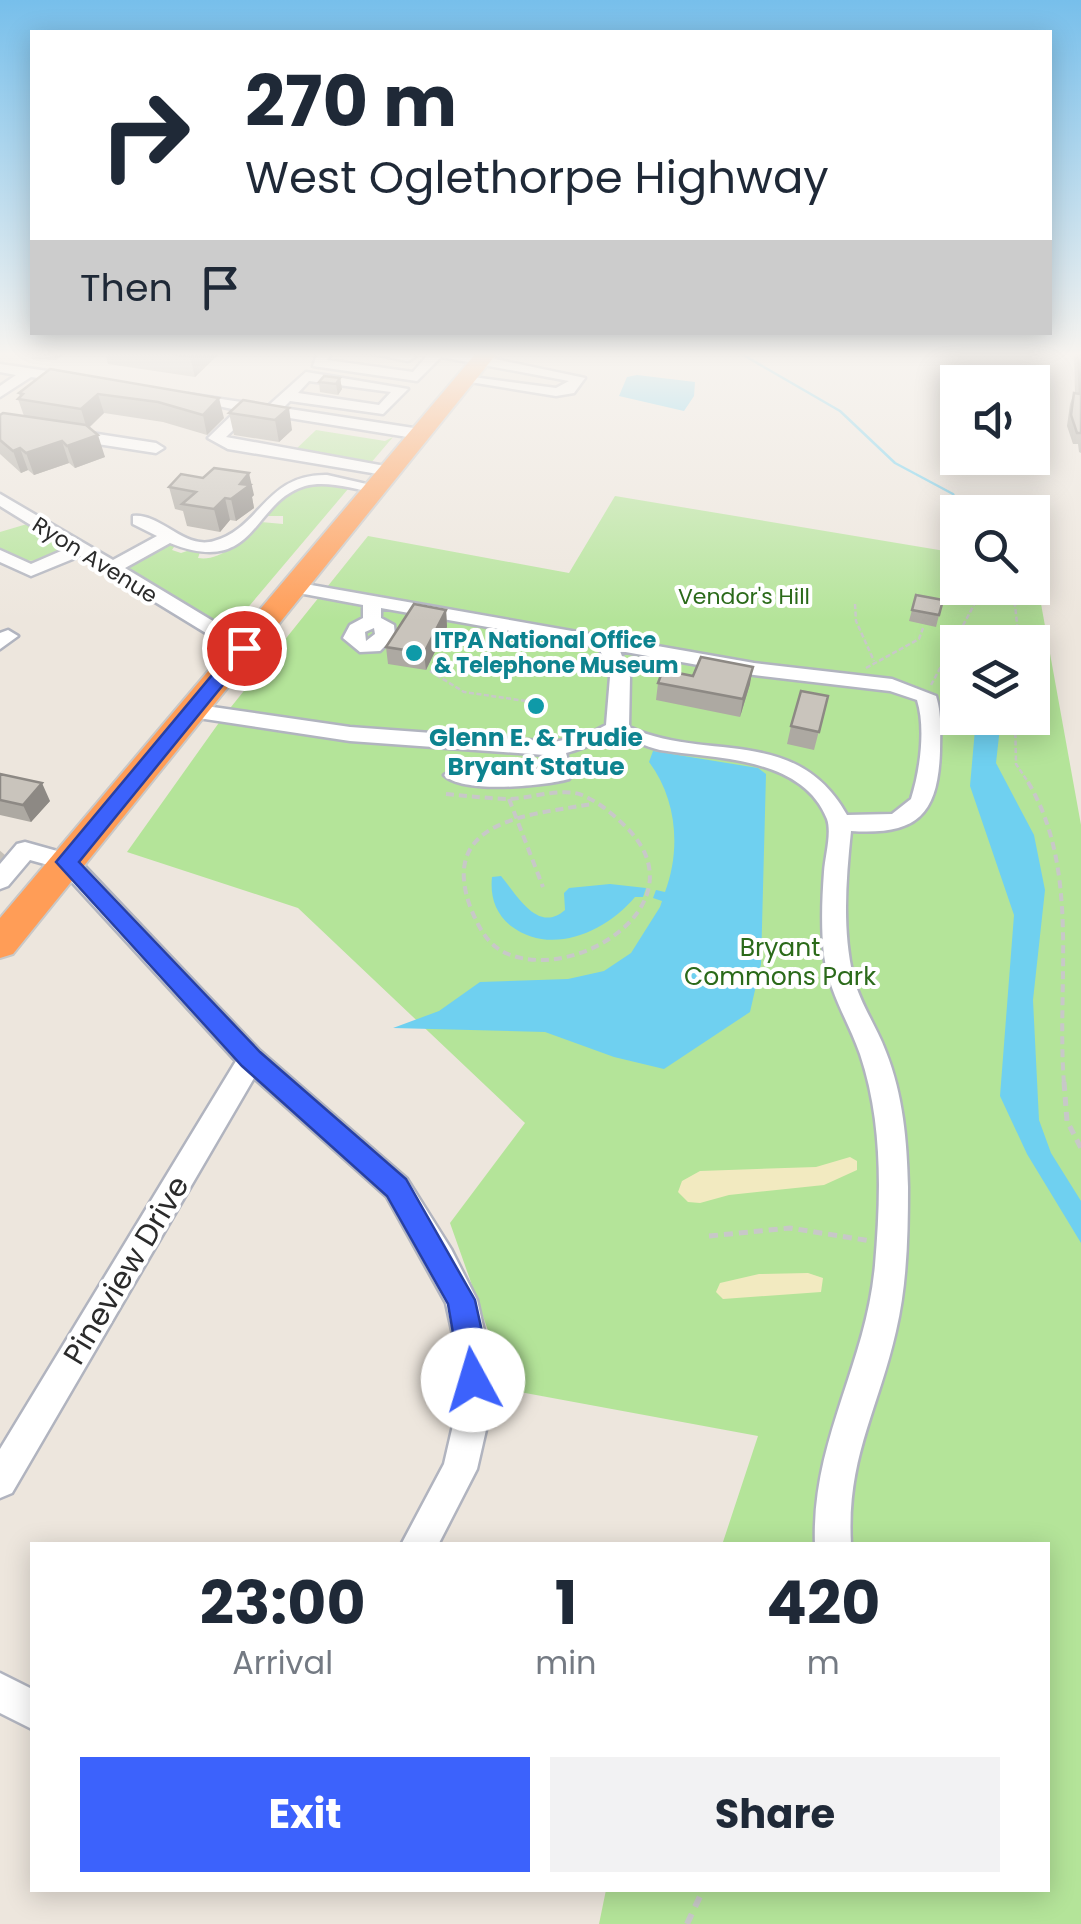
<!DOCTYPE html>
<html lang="en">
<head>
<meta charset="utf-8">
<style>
	:root { --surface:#fff; --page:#f2f2f3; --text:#1f2937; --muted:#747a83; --accent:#3c62fc }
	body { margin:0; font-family:Poppins,sans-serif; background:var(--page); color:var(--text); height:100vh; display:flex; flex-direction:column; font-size:38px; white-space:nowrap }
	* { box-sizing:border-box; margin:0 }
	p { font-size:32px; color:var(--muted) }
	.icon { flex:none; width:55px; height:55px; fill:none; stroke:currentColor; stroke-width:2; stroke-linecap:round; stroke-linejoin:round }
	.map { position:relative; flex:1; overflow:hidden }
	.panel { position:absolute; left:30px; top:1542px; width:1020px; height:350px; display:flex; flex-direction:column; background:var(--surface); border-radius:0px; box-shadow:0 5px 25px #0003 }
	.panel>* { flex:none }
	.top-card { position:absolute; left:30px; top:30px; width:1022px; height:305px; border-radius:0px; box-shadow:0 5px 25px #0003; background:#fff; color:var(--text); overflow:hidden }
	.fabs { position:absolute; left:940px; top:365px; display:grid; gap:20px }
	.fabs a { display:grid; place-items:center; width:110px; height:110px; border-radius:0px; background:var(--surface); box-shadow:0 5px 25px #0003; font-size:50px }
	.pin { position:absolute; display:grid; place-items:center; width:85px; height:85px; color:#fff; margin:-42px; border:5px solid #fff; border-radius:50%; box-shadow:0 2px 10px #0007 }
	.me { position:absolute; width:110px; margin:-55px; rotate:354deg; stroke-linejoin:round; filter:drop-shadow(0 0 8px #0008) }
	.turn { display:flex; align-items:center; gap:35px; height:210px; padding:0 50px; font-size:45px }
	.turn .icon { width:130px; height:130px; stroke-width:2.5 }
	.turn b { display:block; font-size:70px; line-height:85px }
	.then { display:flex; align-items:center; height:95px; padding:0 50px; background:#0003; gap:20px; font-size:38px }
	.eta { display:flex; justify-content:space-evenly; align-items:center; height:170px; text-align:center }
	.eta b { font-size:60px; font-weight:700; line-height:70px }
	.action { display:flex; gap:20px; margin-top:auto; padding:20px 50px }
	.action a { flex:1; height:115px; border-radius:0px; background:var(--accent); color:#fff; font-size:40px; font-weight:700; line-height:115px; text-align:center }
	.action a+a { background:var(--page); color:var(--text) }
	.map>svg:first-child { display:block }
	.green { fill:#b4e499; fill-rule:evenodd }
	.sand { fill:#f2eac0 }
	.water { fill:#6fd0f0 }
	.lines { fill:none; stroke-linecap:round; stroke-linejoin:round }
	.stream { stroke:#6fd0f0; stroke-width:2.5 }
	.minor-tunnel { stroke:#c6c1b9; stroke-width:24; stroke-dasharray:24 12; stroke-linecap:butt }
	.minor-casing { stroke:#b1b4bf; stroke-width:5 }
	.highway-casing { stroke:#c8c8c8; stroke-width:4 }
	.path-far3 { stroke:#c8c8c8; stroke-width:2.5; stroke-dasharray:5 2.5; stroke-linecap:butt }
	.path-far2 { stroke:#c8c8c8; stroke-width:4; stroke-dasharray:8 5; stroke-linecap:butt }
	.path-far1 { stroke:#c8c8c8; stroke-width:5; stroke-dasharray:9 6; stroke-linecap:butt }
	.path { stroke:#c8c8c8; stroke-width:6; stroke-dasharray:11 8; stroke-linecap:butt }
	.minor { fill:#fff; fill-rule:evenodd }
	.highway { fill:#ff9d57; fill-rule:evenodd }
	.wall { fill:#ada9a2 }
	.shaded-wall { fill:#8d8984 }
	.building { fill:#c9c4bc; stroke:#8d8984; stroke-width:2.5 }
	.route { fill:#3c62fc; stroke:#2740a4; stroke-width:2.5 }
	.culture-dot { fill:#0f9aa8; stroke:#fff; stroke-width:4 }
	.labels { text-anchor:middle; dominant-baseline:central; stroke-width:8; stroke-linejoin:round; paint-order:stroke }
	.far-street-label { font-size:22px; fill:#2b2b2b; stroke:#fff }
	.far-park-label { font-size:22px; fill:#2b6a1a; stroke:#fff }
	.far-culture-label { font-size:22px; font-weight:bold; fill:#0d838f; stroke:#fff; text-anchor:start }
	.culture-label { font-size:25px; font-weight:bold; fill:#0d838f; stroke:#fff }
	.park-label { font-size:25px; fill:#2b6a1a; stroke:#fff }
	.near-street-label { font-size:30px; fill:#2b2b2b; stroke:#fff }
</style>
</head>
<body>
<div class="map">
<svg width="1081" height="1924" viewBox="0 0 1081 1924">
	<rect width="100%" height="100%" fill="#ede6dd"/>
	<path class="green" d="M316,430L385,441L393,437L370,464L294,451Z
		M323,483L348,489L234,624L222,627L126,570L170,542L176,544L172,550L181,553L193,549L200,552L198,558C221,562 245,538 261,522L283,524V516H266L289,492Z
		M615,496L957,553L958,588H1032L1034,565L1081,825V1924H599L606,1890H1048V1545H722L758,1436L509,1390L450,1223L525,1123L298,908L127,852L223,717L368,536L569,573ZM958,642H1032V718H958Z
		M27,524L68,550C39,562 26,567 0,548V532Z"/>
	<path class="sand" d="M850,1157L857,1161V1170L824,1185L729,1195L700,1203L688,1202L678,1192L682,1181L700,1171L816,1167Z
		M808,1273L823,1278L821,1292L723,1299L716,1292L720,1283L759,1274Z"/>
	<path class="water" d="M637,375L695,382L694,396L684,411L619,396L627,377Z
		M976,718H1001L996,763L1034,835L1045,890L1033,1000L1039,1120L1051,1153L1081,1201V1243L1027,1154L1000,1096L1014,915L970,786Z
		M653,751L758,768L766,774L761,964L750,1012L664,1069L614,1057L545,1032L393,1028L439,1011L480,982L568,979L604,971L631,953L660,907L662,901L653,898L656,890L665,892C681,850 677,799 649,762Z
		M501,876C517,895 538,934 565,910L564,893L569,888L610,884L646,888L643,897H635C605,933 550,956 511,926C495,913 490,896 492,877Z"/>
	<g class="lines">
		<path class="stream" d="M738,352L840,411L895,463L953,494L960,512"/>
		<path class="minor-tunnel" d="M0,861L5,855"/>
		<defs>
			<path id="minor" d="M318,352H332L327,360L413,372L430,352H462L585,378L574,393L556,396L458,380L465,376L556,388L569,381L441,357L417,381L313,366Z
				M364,352H403L415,357L408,361Z
				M0,364L75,375L82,379L75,383L31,377L0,397V386L16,375L0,372Z
				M306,372L408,389L383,414L290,401L283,408L420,429L428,434L420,439L252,412L226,437L396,468L398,471L390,476L228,449L208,438L237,410L181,398L188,394L268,406ZM309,381L391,392L379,405L298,393Z
				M0,419L156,443L164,448L156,453L0,429Z
				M327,475L384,488L376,493C354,489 327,480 305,486C251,502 257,578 170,543L125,568L251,644V652H237L80,556L31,576L0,562V550L31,564L68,548L0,506V494L113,560L157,536L133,524V516C161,513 184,550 214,541C262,527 265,474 327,475Z
				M294,582L754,663L892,679L936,696C942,715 940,732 940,751C938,817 915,835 851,831C846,879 842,929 853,976C860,1004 876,1025 886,1052C903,1095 907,1141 908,1187C908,1235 907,1284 896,1331C878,1411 846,1458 851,1545H815C811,1441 866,1366 875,1265C881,1195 883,1122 860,1054C848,1020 829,993 824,955C821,927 822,899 824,872C825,856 832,833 827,819C802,756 715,759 660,750C646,747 628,737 616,737C612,737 575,751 566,753L572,774L569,779C544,786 462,794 444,775L455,768L504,773L549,768L545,755L350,741L185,716V706L192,704L350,727L554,742L587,735L606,725L610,677L599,647L381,608V618L394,625L395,636L380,651L360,652L343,638L350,625L363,618V605L288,591V583ZM374,628L375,634L366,641L365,632ZM620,651L754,675L890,691L917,700C926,728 920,771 911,799L892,814L847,815C796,724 707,763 629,727L630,677Z
				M8,630L18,636L0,649V633Z
				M25,842L75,856L260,1051L407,1179L451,1249L477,1300L489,1353L491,1408L477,1469L438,1545H401L444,1464L457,1408V1353L446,1303L387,1197L254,1078L12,1493L0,1498V1449L236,1061L59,868L30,860L8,886L0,889V864L17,844Z
				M0,1673L32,1689V1729L0,1713Z"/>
			<path id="highway" d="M477,352H498L13,954L0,958V918Z"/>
		</defs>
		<use href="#minor" class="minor-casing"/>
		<use href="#highway" class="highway-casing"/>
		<path class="path-far3" d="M855,604L856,621L874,661
			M866,668L919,639L923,628
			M430,671L464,692L533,702
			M931,685L982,590H995L1015,605L1019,642
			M1015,718L1016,764L1030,785"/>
		<path class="path-far2" d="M1028,782C1081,871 1056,983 1064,1084
			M446,794C466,796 486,798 507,799C528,799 562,787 582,795C597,801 613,814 625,826C703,901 579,983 508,954C488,946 479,928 471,909C437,819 530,815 592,804
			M509,799L543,887"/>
		<path class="path-far1" d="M1064,1082L1067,1121L1081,1148
			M709,1236L790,1228L871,1241"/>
		<path class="path" d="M687,1924L703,1890"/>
		<use href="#minor" class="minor"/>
		<use href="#highway" class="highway"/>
	</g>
	<path class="wall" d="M29,352H68L55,360L32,359Z
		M105,352H221L195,377L108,364Z
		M1074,352H1081V453L1079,452L1078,444H1073L1067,426L1070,404L1074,393L1075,394Z
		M50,369L224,418L207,435L163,422L104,413L89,428L105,457L75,468L69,463L34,475L28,470L21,473L0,454V415L24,416L18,399L20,397L19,393Z
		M340,378L342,389L338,395L320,392L319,382Z
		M243,400L292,430L279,442L234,435L229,413Z
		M169,487L254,495L252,497L254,508L236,521L230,520L220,532L187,526L183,511L175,509Z
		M916,595L939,615L936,627L909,621Z
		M446,610L447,627L426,670L388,664L386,647Z
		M693,676L750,684L740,717L656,700L658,683Z
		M828,696L814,750L787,744L791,726Z
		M0,774L50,801L31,822L0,815Z"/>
	<path class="shaded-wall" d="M52,352H68L55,360Z
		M195,352H221L195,377L190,357Z
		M340,378L342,389L338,395L336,384Z
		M98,394L104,413L87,429L81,409Z
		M219,398L224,418L207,435L203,415Z
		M289,408L292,430L279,442L275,420Z
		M98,435L105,457L75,468L67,446Z
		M62,441L69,463L34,475L26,453Z
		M20,448L28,470L21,473L13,451Z
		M249,473L254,495L252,497L254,508L236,521L231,499L240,484Z
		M225,498L230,520L220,532L214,509Z
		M446,610L447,627L426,670L424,653Z
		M753,667L750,684L740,717L743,699Z
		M42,783L50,801L31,822L23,805Z"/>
	<path class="building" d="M159,352H195L190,357Z
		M1078,352H1081V433H1077L1071,415L1074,393L1080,394Z
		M50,369L219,398L203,415L158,402L98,394L81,409L18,399L23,394L19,393Z
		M324,376L340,378L336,384L319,382Z
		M243,400L289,408L275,420L229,413Z
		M3,413L86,425L98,435L67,446L62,441L26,453L20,448L13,451L0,440V415Z
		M214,468L249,473L240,484L250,485L231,499L225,498L214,509L182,504L196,492L169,487L181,474L203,478Z
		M916,595L943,600L939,615L912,610Z
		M414,604L446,610L424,653L386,647Z
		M701,657L753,667L743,699L658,683L663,670L693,676Z
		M801,691L828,696L819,732L791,726Z
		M0,774L42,783L23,805L0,800Z"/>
	<linearGradient id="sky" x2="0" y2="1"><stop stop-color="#77bfeb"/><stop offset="0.57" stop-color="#f7f4f0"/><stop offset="1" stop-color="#f7f4f0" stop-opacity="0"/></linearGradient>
	<rect width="1081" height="621" fill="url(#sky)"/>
	<path class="route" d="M238,644L253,648L79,862L260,1052L406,1179L475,1300L487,1354L484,1391L473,1395L463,1391L448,1304L387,1196L242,1066L56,862Z"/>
	<g class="culture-dot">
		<circle cx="414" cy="653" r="10"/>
		<circle cx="536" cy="706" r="10"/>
	</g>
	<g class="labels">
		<g class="far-street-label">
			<text transform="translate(95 560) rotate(32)">Ryon Avenue</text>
		</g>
		<g class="far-park-label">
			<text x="744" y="596">Vendor's Hill</text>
		</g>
		<g class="far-culture-label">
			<text x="434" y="640">ITPA National Office<tspan x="434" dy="25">&amp; Telephone Museum</tspan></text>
		</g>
		<g class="culture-label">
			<text x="536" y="737">Glenn E. &amp; Trudie<tspan x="536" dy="29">Bryant Statue</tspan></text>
		</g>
		<g class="park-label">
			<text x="780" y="947">Bryant<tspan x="780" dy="29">Commons Park</tspan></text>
		</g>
		<g class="near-street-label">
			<text transform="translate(126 1270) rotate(-59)">Pineview Drive</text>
		</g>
	</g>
</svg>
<div class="fabs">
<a><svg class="icon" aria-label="sound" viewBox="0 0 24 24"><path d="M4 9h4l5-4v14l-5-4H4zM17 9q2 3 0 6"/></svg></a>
<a><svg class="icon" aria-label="search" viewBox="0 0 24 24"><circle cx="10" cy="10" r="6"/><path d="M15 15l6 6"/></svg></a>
<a><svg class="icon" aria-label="layers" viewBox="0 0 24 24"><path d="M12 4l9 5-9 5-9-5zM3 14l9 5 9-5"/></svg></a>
</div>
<div class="pin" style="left:244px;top:648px;background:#d93025"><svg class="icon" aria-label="arrive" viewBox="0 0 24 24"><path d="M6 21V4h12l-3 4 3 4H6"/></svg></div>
<svg class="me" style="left:473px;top:1380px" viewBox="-20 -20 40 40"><circle r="19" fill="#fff"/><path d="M0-13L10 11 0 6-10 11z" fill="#3c62fc"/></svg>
<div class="top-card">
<div class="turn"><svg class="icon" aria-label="right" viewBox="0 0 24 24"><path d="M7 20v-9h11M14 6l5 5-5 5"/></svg><div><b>270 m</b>West Oglethorpe Highway</div></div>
<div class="then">Then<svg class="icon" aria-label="arrive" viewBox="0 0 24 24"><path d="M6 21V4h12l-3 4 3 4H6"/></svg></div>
</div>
<section class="panel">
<div class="eta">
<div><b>23:00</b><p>Arrival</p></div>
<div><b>1</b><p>min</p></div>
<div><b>420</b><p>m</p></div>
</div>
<div class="action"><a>Exit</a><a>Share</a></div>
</section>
</div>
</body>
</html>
